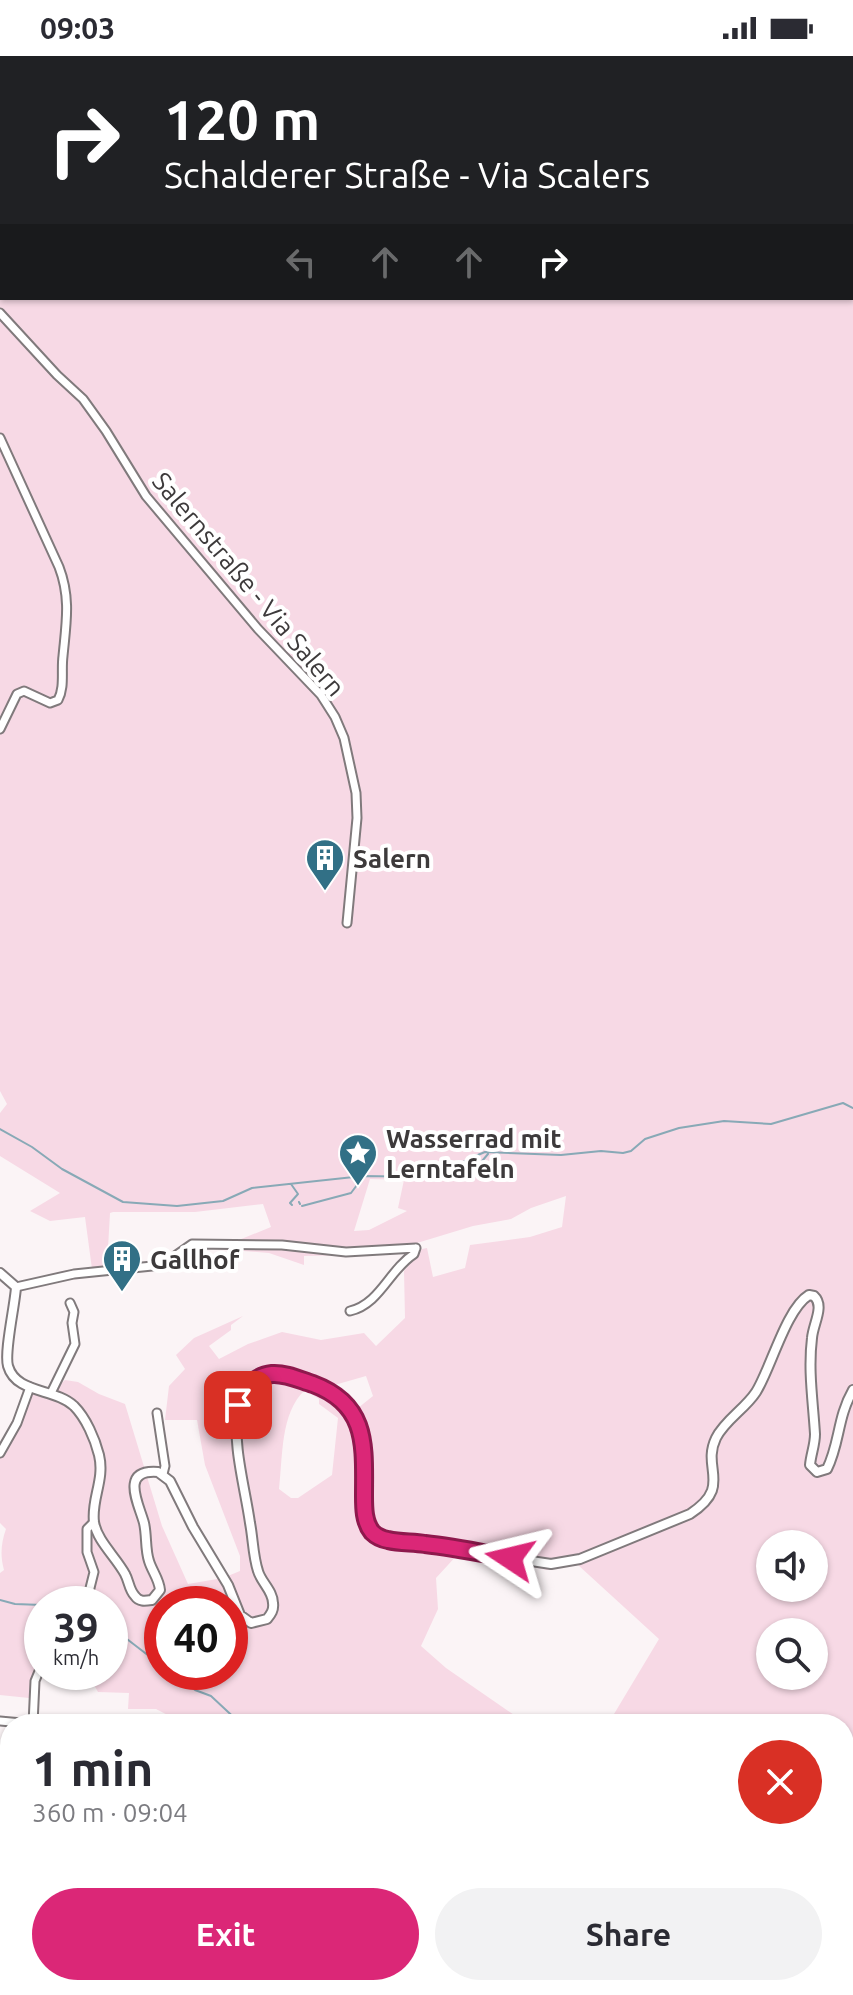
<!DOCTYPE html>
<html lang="en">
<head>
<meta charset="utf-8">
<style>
	:root { --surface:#fff; --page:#f2f2f3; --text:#2b2b33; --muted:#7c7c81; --accent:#db2777 }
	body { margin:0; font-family:Ubuntu,sans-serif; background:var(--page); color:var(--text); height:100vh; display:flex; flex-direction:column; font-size:30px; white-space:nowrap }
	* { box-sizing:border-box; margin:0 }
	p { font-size:26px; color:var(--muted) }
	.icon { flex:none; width:44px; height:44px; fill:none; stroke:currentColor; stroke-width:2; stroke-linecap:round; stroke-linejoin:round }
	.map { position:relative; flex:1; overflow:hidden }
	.panel { position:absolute; left:0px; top:1658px; width:854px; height:282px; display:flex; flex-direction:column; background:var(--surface); border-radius:32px 32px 0 0; box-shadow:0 2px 6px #0004 }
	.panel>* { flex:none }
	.hud { position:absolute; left:0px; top:0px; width:854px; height:244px; box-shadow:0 2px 6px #0004; background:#202124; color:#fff; overflow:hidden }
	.tools { position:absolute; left:756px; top:1474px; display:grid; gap:16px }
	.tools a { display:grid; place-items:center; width:72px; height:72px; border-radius:50%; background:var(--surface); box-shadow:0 2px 6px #0004; font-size:40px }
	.speed { position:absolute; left:24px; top:1530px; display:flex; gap:16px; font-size:40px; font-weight:700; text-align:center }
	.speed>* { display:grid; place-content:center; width:104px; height:104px; border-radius:50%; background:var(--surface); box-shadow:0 2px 6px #0004; line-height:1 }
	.speed small { font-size:20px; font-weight:400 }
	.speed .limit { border:12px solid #d22; background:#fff; color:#111 }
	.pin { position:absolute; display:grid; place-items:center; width:68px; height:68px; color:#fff; margin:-34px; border-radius:16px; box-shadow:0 4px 12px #0006 }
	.me { position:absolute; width:88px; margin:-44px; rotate:280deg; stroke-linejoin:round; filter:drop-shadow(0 0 6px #0008) }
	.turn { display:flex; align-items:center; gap:28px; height:168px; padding:0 32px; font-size:36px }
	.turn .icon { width:104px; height:104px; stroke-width:2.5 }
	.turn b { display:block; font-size:56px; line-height:68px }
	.lanes { display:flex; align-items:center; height:76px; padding:0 32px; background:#0003; justify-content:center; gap:40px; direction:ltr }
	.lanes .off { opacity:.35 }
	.round { display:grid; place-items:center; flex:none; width:84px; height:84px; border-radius:42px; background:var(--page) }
	.summary { display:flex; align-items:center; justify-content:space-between; height:136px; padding:0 32px }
	h1 { font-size:48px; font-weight:700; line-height:60px }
	.primary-button { display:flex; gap:16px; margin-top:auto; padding:16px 32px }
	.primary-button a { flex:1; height:92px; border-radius:48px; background:var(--accent); color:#fff; font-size:32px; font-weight:700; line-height:92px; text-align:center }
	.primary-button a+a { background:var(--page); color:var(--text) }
	.status { display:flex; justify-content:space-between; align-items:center; height:56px; padding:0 40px; background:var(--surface); direction:ltr }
	.status svg { height:22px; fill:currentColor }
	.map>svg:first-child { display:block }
	.green { fill:#f7d9e5; fill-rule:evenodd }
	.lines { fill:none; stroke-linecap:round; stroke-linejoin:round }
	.stream { stroke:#88a9b6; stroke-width:2 }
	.minor-casing { stroke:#807a7c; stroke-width:11 }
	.tertiary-casing { stroke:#807a7c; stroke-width:12 }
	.minor { stroke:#fff; stroke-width:7 }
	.tertiary { stroke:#fff; stroke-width:8 }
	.route-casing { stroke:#8e194d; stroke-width:20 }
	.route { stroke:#db2777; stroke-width:14 }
	.labels { text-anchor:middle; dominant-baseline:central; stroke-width:8; stroke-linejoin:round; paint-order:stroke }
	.street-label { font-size:26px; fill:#3d3a3b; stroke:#fff }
	.poi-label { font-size:26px; font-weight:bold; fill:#3d3a3b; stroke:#fff; text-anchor:start }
</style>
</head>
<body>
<div class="status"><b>09:03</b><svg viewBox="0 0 49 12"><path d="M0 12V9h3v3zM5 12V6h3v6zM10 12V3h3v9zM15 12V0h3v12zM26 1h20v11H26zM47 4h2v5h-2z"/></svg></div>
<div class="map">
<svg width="853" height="1939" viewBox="0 0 853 1939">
	<rect width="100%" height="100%" fill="#fbf4f6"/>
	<path class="green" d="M0,0H853V1939H586L574,1930H844V1668H608L659,1583L578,1509L547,1514L459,1497L436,1522L438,1553L421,1590L446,1612L527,1668H185L156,1653H128L129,1637L98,1636L94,1629L93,1616H110V1548H42V1603L37,1612L29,1642L0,1639V1517L4,1514C0,1500 1,1487 6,1473L0,1467V1397L30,1331L51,1337L65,1324L78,1326L99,1338L125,1348L162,1470L188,1528L223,1522L240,1515V1500L205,1409L197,1364H165L169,1330L185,1313L176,1299L194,1282L243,1260L231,1269V1274L209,1290L219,1303L248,1288L282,1276L321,1284L364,1277L376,1290L405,1262L404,1215L422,1193L427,1192L433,1221L465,1212L470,1189L530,1181L562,1171L566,1140L531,1152L511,1163L473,1170L417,1187L360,1199L304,1200V1209L269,1197L217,1193L271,1171L263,1148L195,1156H113L110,1157L108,1192L114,1195V1208L92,1213L85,1161L50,1165L30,1155L60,1137L0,1100V1057L7,1048L0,1035ZM2,2H852V242H2ZM370,1123L404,1124L398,1152L407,1155L369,1174L354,1175ZM366,1320L373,1340L353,1356L324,1332ZM305,1334L319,1343V1348L338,1362L332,1419L298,1442H291L279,1433C283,1401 280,1357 305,1334ZM770,1488H814V1532H770ZM162,1548H230V1616H162ZM770,1576H814V1620H770Z
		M0,1696L10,1697V1930H159L98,1939H0Z
		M218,1930H493L507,1939H214Z"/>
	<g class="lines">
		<path class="stream" d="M0,1073L32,1091L62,1113L123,1146L177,1150L223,1145L252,1132L363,1120L426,1121L443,1118L468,1103L485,1096L561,1099L601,1095L623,1097L631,1095L645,1083L679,1072L724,1065L771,1068L843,1047L853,1052
			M449,1115L460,1119L472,1117L488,1098
			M291,1128L298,1138L290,1147L292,1149
			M299,1146L300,1148
			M302,1150L351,1137L363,1121
			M0,1544L15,1548L42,1549
			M110,1570L162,1610
			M170,1616L195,1634L211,1640L241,1668
			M844,1929L853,1934
			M614,1930L631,1939
			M697,1939L707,1930"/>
		<defs>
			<path id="minor" d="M0,257L57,319L83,343L106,375L146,440L258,573L321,639L335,661L344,682L356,737L357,762L347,867
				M0,382L59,511C71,542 66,568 63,600C61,615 65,631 58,644L50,647L24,635L17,638L0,673
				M16,1231L74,1218L162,1209L192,1188L282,1189L346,1196L416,1192
				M350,1255C380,1248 389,1214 414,1198L416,1192
				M51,1337L75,1288L72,1267L74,1256L70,1247
				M157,1357L165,1410L163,1418
				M0,1397L17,1367L30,1331
				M86,1548L94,1516L87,1496V1473L94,1466
				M0,1665L33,1668
				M33,1668L35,1625L42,1608"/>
			<path id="tertiary" d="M0,1217L16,1231C15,1249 4,1296 8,1310C16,1338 55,1332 74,1350C86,1362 95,1383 99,1399C105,1424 91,1443 94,1466C97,1485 116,1501 125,1518C129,1525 129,1534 135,1540C139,1546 145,1545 152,1544L160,1534C159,1523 152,1515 149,1505C145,1493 147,1480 144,1467C139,1448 119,1413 158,1416L170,1425L193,1471L228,1529L240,1559L251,1567L267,1563C271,1558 274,1554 273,1547C273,1535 261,1526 258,1515C253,1500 253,1482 250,1467C245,1431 232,1389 238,1352C240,1340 246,1329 257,1323C273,1314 288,1319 304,1325C386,1355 356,1398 366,1465L371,1474L380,1482L551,1508L580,1503L690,1458C733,1430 701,1413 716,1382C725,1364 745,1353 756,1336C771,1312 786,1253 809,1239L814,1240C825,1250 813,1268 812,1282C808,1314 813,1345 815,1378C815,1389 811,1398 810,1409L817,1416L827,1413C840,1387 837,1362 853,1334"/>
		</defs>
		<use href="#minor" class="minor-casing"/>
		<use href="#tertiary" class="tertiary-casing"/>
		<use href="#minor" class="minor"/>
		<use href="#tertiary" class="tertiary"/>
	</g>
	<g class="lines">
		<defs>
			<path id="route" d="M238,1349C243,1333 254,1320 272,1318C286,1317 300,1324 313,1328C369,1349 364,1391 364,1440C364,1452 364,1466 372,1476C376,1480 382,1483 388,1484C400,1487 413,1486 425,1488C453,1491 482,1497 510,1502"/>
		</defs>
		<use href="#route" class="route-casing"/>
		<use href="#route" class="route"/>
	</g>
	<defs>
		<symbol id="building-pin" viewBox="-11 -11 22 30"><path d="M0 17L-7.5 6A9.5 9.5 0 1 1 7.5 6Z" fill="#327086" stroke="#fff"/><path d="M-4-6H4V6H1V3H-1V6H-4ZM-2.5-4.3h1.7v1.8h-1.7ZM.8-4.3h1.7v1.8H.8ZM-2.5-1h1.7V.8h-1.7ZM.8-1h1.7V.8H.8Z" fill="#fff"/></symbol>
		<symbol id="sight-pin" viewBox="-11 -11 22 30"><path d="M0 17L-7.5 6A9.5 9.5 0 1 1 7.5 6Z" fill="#327086" stroke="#fff"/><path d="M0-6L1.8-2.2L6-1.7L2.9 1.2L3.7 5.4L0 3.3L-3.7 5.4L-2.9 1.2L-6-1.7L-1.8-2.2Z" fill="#fff"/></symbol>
	</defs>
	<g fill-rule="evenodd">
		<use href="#building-pin" x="303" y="780" width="44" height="60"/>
		<use href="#sight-pin" x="336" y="1075" width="44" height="60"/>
		<use href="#building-pin" x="100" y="1181" width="44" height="60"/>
	</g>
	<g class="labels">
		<g class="street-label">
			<text transform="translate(249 528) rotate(50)">Salernstraße - Via Salern</text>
		</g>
		<g class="poi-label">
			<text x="353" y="802">Salern</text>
			<text x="386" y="1082">Wasserrad mit<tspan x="386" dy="30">Lerntafeln</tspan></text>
			<text x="150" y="1203">Gallhof</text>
		</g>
	</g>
</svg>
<div class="tools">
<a><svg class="icon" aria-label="sound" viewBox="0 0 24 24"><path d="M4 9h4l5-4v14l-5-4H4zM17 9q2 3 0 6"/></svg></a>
<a><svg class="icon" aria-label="search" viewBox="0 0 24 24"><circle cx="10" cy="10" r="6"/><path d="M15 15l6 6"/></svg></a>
</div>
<div class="speed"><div>39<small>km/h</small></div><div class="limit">40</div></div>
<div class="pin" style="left:238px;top:1349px;background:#d93025"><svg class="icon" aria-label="arrive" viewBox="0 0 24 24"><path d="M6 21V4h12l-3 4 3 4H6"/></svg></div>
<svg class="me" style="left:510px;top:1502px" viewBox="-20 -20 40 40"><path d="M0-17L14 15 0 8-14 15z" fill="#db2777" stroke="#fff" stroke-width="4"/></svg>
<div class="hud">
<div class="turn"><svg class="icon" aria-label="right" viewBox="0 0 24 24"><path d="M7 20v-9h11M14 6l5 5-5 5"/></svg><div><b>120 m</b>Schalderer Straße - Via Scalers</div></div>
<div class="lanes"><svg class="icon off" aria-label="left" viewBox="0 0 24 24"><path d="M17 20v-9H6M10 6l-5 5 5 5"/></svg><svg class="icon off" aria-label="ahead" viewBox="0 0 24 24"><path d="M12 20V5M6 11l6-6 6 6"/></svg><svg class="icon off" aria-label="ahead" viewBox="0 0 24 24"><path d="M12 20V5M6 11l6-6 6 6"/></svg><svg class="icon" aria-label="right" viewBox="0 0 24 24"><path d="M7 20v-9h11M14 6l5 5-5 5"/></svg></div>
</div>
<section class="panel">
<div class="summary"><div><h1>1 min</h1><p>360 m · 09:04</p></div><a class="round" style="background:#d93025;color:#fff"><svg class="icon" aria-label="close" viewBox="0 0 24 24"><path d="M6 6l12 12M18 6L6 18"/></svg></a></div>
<div class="primary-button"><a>Exit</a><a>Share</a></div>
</section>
</div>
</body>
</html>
